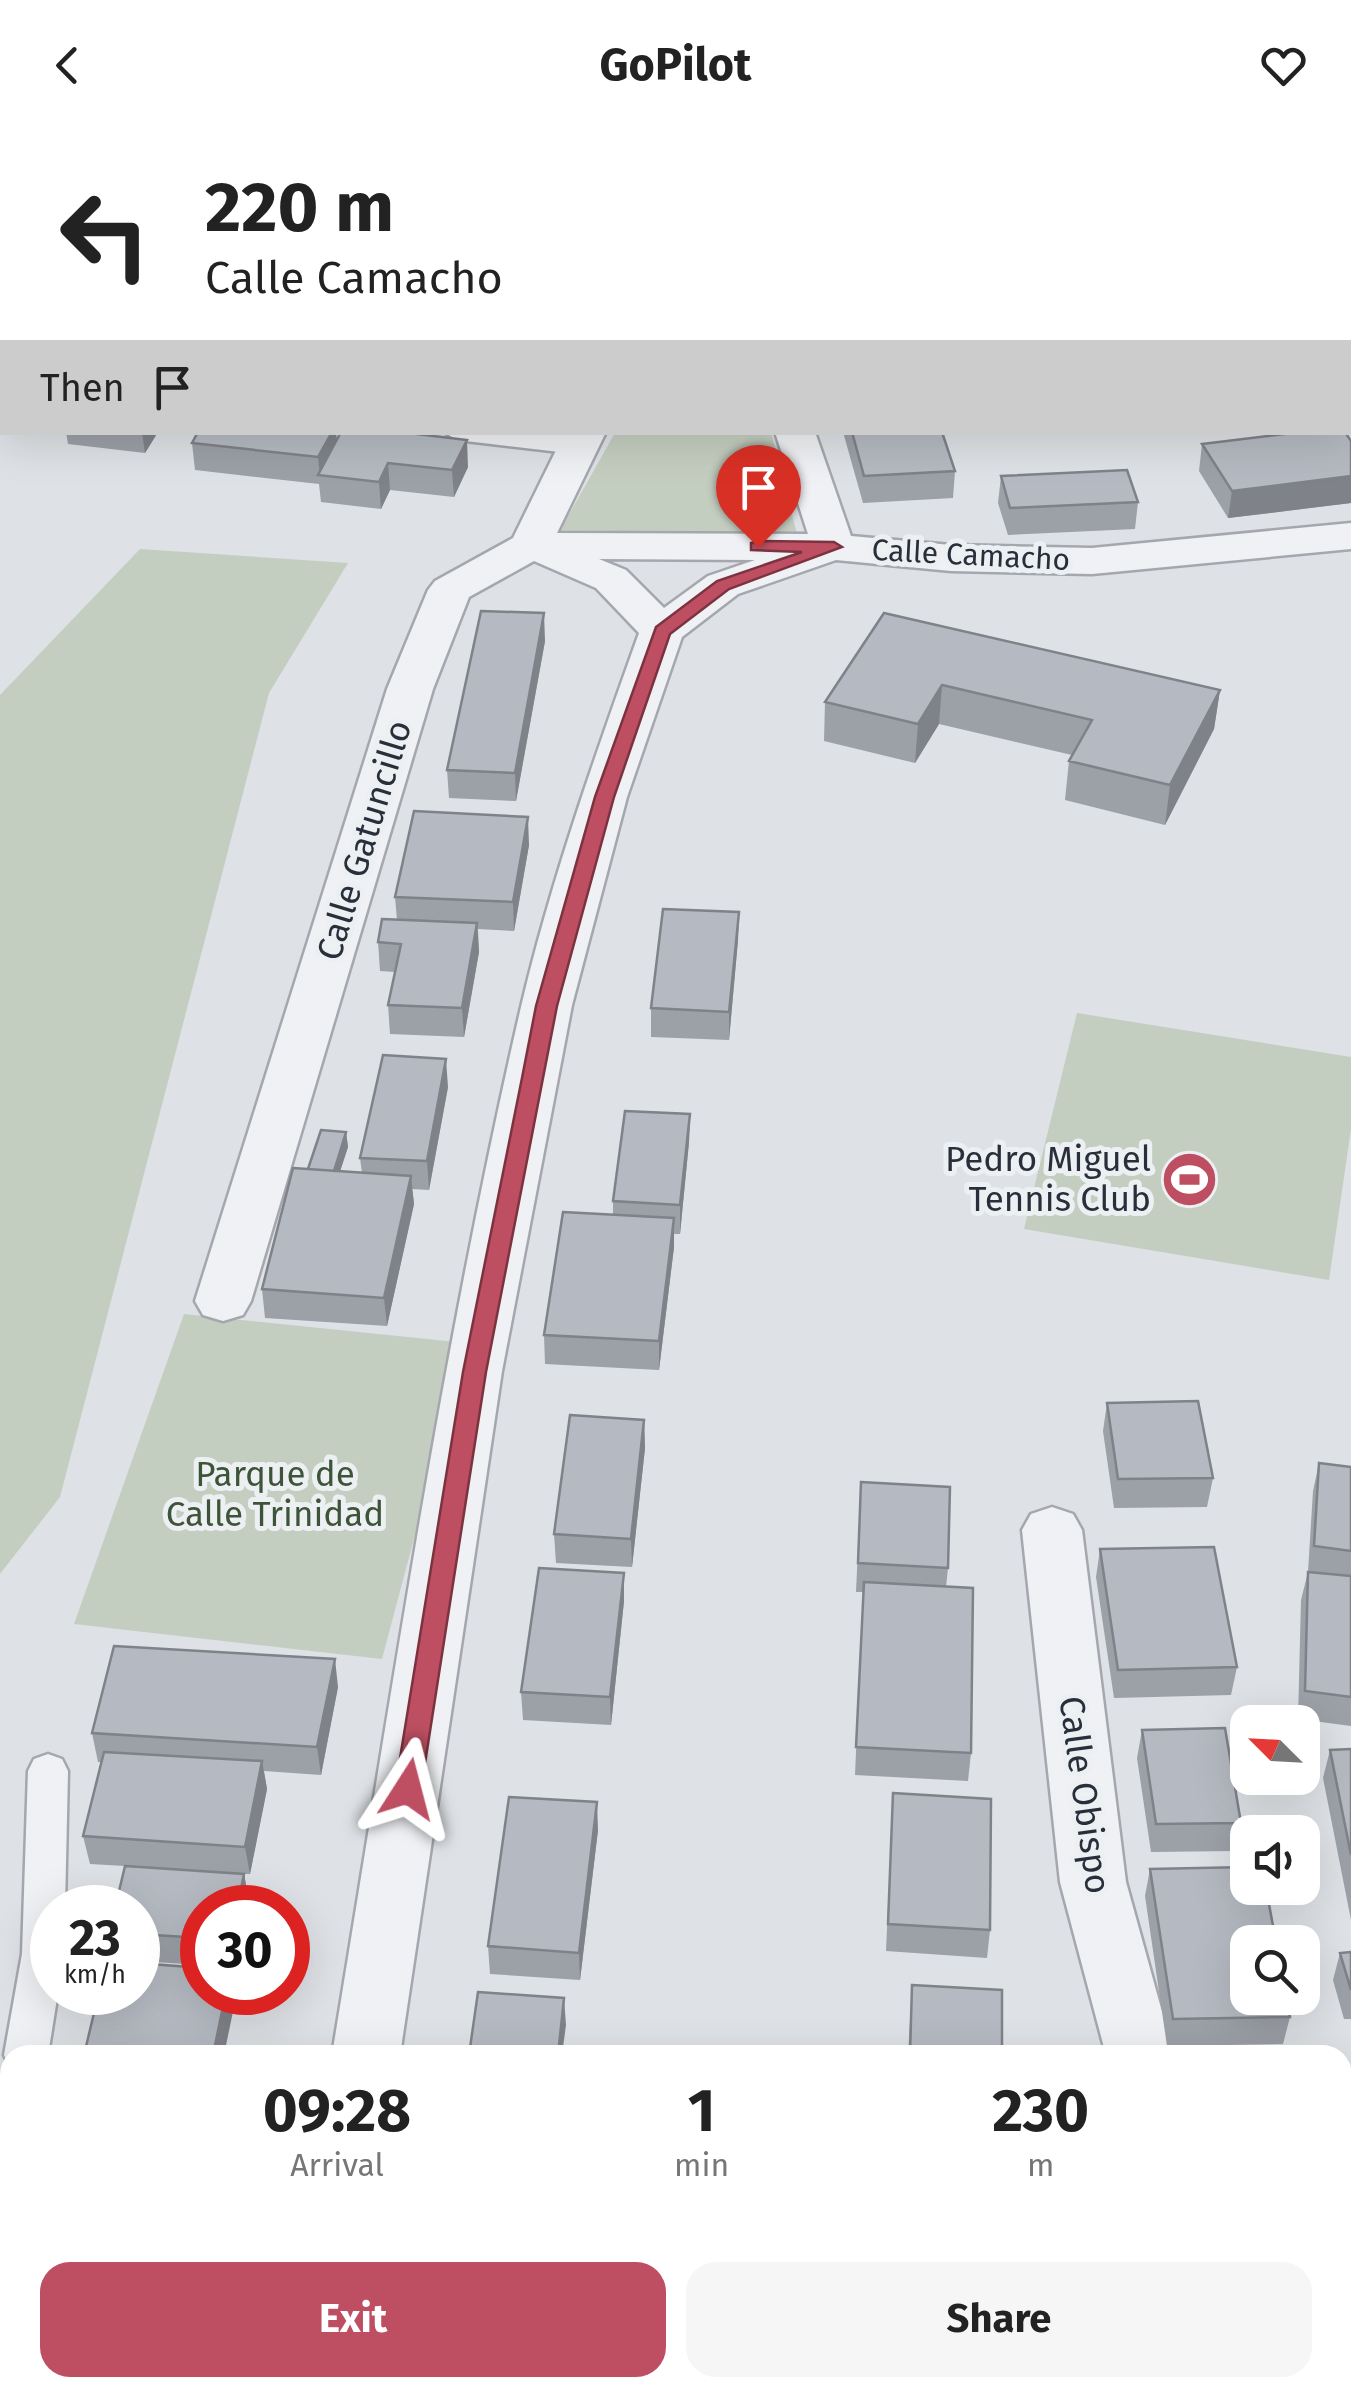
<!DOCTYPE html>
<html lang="en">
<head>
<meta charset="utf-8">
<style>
	:root { --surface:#fff; --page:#f6f6f6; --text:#222; --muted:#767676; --accent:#be4f62 }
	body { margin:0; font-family:"Fira Sans",sans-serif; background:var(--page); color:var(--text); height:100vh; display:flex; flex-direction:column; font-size:38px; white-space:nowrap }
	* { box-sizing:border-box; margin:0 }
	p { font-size:32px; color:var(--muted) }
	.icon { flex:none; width:55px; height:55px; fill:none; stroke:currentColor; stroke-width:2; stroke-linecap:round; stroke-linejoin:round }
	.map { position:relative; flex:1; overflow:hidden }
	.side { position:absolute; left:0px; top:1915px; width:1352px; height:352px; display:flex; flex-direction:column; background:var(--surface); border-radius:30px 30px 0 0; box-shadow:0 10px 40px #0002 }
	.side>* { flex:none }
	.guide { position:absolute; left:0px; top:0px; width:1352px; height:305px; box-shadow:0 10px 40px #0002; background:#fff; color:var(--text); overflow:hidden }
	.needle { width:65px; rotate:294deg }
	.fabs { position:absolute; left:1230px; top:1575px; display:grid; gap:20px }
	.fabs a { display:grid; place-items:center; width:90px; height:90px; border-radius:20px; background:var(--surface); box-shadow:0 10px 40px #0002; font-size:50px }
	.speed { position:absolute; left:30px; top:1755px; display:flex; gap:20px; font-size:50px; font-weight:700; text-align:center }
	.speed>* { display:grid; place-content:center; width:130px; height:130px; border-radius:50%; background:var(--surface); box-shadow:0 10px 40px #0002; line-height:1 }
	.speed small { font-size:25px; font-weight:400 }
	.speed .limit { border:15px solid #d22; background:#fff; color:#111 }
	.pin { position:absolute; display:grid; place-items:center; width:85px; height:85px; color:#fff; margin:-102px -42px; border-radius:50% 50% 50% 0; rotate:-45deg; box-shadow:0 0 10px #0007 }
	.pin .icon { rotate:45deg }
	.me { position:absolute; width:110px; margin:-55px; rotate:9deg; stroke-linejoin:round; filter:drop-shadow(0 0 8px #0008) }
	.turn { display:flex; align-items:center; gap:35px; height:210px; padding:0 40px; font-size:45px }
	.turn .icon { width:130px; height:130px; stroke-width:2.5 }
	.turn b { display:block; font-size:70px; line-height:85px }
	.then { display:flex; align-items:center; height:95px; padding:0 40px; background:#0003; gap:20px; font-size:38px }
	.eta { display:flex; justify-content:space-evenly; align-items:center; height:170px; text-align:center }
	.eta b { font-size:60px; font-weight:700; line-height:70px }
	.button { display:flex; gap:20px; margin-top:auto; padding:20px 40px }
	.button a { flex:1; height:115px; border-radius:30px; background:var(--accent); color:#fff; font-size:40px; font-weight:700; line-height:115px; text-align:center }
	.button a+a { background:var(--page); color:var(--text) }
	header { display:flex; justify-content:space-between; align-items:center; height:130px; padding:0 40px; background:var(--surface); font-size:45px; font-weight:700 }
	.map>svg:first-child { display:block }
	.green { fill:#c4cec0 }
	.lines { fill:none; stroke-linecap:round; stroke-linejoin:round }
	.service-casing { stroke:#a4a8ae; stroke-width:5 }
	.minor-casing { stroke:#a4a8ae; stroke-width:5 }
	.service { fill:#f0f1f4; fill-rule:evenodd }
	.minor { fill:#f0f1f4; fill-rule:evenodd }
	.wall { fill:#9ca0a7 }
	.shaded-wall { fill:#7f8288 }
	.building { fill:#b5bac2; stroke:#7f8288; stroke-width:2.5 }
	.route { fill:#be4f62; stroke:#7c3340; stroke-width:2.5 }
	.labels { text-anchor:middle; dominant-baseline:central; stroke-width:10; stroke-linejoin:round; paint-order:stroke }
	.far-street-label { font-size:30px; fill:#292f3a; stroke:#edf0f3 }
	.street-label { font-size:35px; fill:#292f3a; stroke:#edf0f3 }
	.poi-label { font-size:35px; fill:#292f3a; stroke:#edf0f3; text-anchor:end }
	.park-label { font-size:35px; fill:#3d5438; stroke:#edf0f3 }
</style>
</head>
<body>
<header><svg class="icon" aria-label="back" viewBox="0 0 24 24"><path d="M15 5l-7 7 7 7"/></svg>GoPilot<svg class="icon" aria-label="heart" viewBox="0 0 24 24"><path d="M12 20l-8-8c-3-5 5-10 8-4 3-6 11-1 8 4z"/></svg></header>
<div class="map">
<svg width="1351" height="2266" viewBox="0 0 1351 2266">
	<rect width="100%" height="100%" fill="#dee1e5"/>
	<path class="green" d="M186,0H736L698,2Z
		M771,302L798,408L559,402L615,303Z
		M140,419L348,433L269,563L60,1367L0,1444V565Z
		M1077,883L1351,927V999L1329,1150L1024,1099Z
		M184,1184L466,1213L382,1529L74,1494Z"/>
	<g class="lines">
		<defs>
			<path id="service" d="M444,302C474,302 571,295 590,316L577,324L457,310Z
				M48,1624L62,1629L68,1641L65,1778H52V1862H58L48,1925H10V1938L4,1925L22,1824L28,1641L34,1629Z
				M10,1987V2066L0,2070V1991Z
				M744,2258H790L791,2266H743Z"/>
			<path id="minor" d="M0,137H2V159H0Z
				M565,302H606L557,403L808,404L775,302H815L851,406L951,415L1092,418L1351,393V419L1092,444L951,441L836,430L738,464L682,507L627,667L572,875L502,1241L400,1925H332C390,1575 441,1223 521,877C551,750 595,626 639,503L596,458L534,431L469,467L433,559L251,1171L243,1185L223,1191L203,1185L195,1171L387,559L428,460L435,451L513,408ZM599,429L755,430L708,446L664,478L626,440Z
				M1052,1377L1073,1384L1082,1400L1126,1752L1174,1925H1106L1060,1752L1022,1400L1031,1384Z
				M1342,2005L1351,2008V2072L1342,2069Z
				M276,2258H350L348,2266H274Z"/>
		</defs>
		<use href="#service" class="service-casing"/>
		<use href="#minor" class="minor-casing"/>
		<use href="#service" class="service"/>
		<use href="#minor" class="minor"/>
	</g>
	<path class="wall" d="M1247,0H1305L1298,2H1252Z
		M66,302H158L145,323L68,314Z
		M198,302H336L337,311L468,337L454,367L390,360L381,379L321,372L319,354L195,340L192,313Z
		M843,302H942L955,341L953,368L863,373Z
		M1351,311V373L1228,388L1199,341L1202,314Z
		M1001,346L1138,372L1135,399L1008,405L998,373Z
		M884,483L1220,560L1214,599L1165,695L1065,670L1069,631L1072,625L939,594L915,633L824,611L825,572Z
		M545,511L516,671L449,668L447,640Z
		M529,715L514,801L478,799L479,822L464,907L390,904L388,875L395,842L380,841L378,812L397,790L395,767Z
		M739,782L738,810L729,910L651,907V878Z
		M448,957L429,1060L412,1059L414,1074L387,1196L265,1188L262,1159L346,1002L348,1017L340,1041L362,1043L360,1028Z
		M690,984L689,1012L680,1104H674V1117L659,1240L545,1234L544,1205L613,1085V1071Z
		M1107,1273L1213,1348L1207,1377L1114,1378L1103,1301Z
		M644,1290L645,1318L632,1437L556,1433L554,1404Z
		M1319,1333L1351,1337V1596L1298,1589L1301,1470L1308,1442L1313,1361Z
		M861,1352L948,1438L946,1457L971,1623L968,1651L855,1645L863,1462H856Z
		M1100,1419L1237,1537L1231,1565L1114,1568L1096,1447Z
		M624,1471L611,1595L523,1590L521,1562Z
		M338,1557L321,1645L264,1641L267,1659L250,1744H244L249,1771L247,1778H202V1835L138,1831V1778L125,1736L90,1734L83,1706L101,1632H98L92,1603Z
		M1142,1600L1241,1693L1235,1721L1151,1722L1137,1628Z
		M1351,1619V1790L1323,1648L1330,1620Z
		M893,1663L990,1800L987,1828L886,1821Z
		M598,1700L580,1850L490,1844L488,1816Z
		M1150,1739L1290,1887L1283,1914L1167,1916L1145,1766Z
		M1351,1822V1889H1344L1333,1850L1340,1823Z
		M912,1855L1002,1925H908Z
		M41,2258H128L127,2263Z
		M1178,2258H1342L1351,2266H1185Z"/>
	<path class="shaded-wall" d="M1274,0H1305L1298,2H1274Z
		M2,18V44L0,45V19Z
		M2,85V111L0,112V86Z
		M142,302H158L145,323Z
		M332,302H336L338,323L320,345L318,327Z
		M467,310L468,337L454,367L452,340Z
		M388,333L390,360L381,379L379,352Z
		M1351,346V373L1228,388L1232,361Z
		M544,483L545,511L516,671L515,643Z
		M942,555L939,594L915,633L918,594Z
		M1220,560L1214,599L1165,695L1170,655Z
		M528,687L529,715L514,801L513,772Z
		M739,782L738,810L729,910V882Z
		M477,793L479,822L464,907L462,878Z
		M446,929L448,957L429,1060L427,1031Z
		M690,984L689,1012L680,1104V1075Z
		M346,1002L348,1017L335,1057L334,1042Z
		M411,1046L414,1074L387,1196L384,1168Z
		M674,1088V1117L659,1240V1211Z
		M644,1290L645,1318L632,1437L631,1409Z
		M624,1443V1471L611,1595L610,1567Z
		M335,1529L338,1557L321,1645L317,1617Z
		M262,1631L267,1659L250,1744L245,1717Z
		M597,1672L598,1700L580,1850L579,1823Z
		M244,1744L249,1771L247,1778H237Z
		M226,1862H235L236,1867L224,1925H213Z
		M564,1868L566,1895L562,1925H558Z
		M516,2258H521L520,2266H515Z"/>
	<path class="building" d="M0,0H116L117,2H2V18L0,19Z
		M1348,0H1351V27L1350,2H1342Z
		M0,57H2V85L0,86Z
		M198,302H332L318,327L192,313Z
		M341,302H400L467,310L452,340L388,333L379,352L318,345Z
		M852,302H942L955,341L864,346Z
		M1301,302H1345L1351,311V346L1232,361L1202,314Z
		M1127,340L1138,372L1010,378L1001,346Z
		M481,481L544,483L515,643L447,640Z
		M884,483L1220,560L1170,655L1069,631L1092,590L942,555L918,594L825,572Z
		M414,681L528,687L513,772L395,767Z
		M663,779L739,782L729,882L651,878Z
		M382,789L477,793L462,878L388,875L401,814L378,812Z
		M383,925L446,929L427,1031L360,1028Z
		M625,981L690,984L680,1075L613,1071Z
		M321,1000L346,1002L334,1041L308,1039Z
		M293,1038L411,1046L384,1168L262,1159Z
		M563,1082L674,1088L659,1211L544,1205Z
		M1198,1271L1213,1348L1118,1349L1107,1273Z
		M570,1285L644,1290L631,1409L554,1404Z
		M1319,1333L1351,1337V1421L1314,1416Z
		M861,1352L950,1357L948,1438L858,1433Z
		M1214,1417L1237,1537L1118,1540L1100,1419Z
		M539,1438L624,1443L610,1567L521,1562Z
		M1308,1442L1351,1446V1567L1305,1561Z
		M864,1452L973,1458L971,1623L856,1617Z
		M114,1516L335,1529L317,1617L92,1603Z
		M1225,1598L1241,1693L1156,1694L1142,1600Z
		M1351,1619V1725L1330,1620Z
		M104,1622L262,1631L245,1717L83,1706Z
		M893,1663L991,1669L990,1800L888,1794Z
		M509,1667L597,1672L579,1823L488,1816Z
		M125,1736L244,1744L237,1778H202V1808L138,1804V1778H115Z
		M1248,1737V1758H1266L1276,1812H1248V1868H1286L1290,1887L1173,1889L1150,1739Z
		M1351,1822V1860L1340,1823Z
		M138,1833L202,1838V1862H226L213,1925H84L99,1862H138Z
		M912,1855L1002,1860V1925H910Z
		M478,1862L564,1868L558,1925H469Z
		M1342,2253L1351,2263V2266H1211L1204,2258H1342Z
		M394,2258H516L515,2266H393Z"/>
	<path class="route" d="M758,411L834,412L842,417L729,459L670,504L614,667L557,876L543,948L486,1242L421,1659L417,1667L408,1670L399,1667L395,1659L463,1242L522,948L536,876L595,667L656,497L717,451L802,422L751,420V413Z"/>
	<defs>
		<symbol id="stadium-disc" viewBox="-11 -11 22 22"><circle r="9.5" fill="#be4f62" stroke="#edf0f3"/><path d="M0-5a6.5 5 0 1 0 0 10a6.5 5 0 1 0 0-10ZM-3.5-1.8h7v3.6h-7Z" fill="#fff"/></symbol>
	</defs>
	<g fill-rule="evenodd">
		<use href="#stadium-disc" x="1158" y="1018" width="63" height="63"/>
	</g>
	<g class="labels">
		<g class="far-street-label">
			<text transform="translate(971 425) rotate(3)">Calle Camacho</text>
		</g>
		<g class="street-label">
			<text transform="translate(364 710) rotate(-73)">Calle Gatuncillo</text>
			<text transform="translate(1085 1665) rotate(82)">Calle Obispo</text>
		</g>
		<g class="poi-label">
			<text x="1151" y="1029">Pedro Miguel<tspan x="1151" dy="40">Tennis Club</tspan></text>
		</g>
		<g class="park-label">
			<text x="275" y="1344">Parque de<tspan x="275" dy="40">Calle Trinidad</tspan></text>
		</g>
	</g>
</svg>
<div class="fabs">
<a><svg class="needle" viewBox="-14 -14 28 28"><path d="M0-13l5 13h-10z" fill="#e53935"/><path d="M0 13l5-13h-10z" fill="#767676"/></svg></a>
<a><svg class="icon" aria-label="sound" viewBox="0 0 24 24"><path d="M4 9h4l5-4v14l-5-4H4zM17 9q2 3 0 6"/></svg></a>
<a><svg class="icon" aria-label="search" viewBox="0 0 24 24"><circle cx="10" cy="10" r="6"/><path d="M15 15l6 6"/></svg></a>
</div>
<div class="speed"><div>23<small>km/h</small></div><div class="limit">30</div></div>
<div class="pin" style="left:758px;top:417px;background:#d93025"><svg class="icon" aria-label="arrive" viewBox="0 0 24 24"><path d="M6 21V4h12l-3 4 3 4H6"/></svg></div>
<svg class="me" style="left:408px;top:1659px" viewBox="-20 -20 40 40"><path d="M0-17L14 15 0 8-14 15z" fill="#be4f62" stroke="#fff" stroke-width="4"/></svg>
<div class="guide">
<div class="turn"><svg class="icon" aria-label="left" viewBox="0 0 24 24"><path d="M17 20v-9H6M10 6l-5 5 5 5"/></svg><div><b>220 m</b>Calle Camacho</div></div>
<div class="then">Then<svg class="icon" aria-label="arrive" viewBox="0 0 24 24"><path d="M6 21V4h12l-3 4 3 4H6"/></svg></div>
</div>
<section class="side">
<div class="eta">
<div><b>09:28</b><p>Arrival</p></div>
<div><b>1</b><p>min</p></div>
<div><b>230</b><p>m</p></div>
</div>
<div class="button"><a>Exit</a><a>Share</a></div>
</section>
</div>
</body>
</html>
